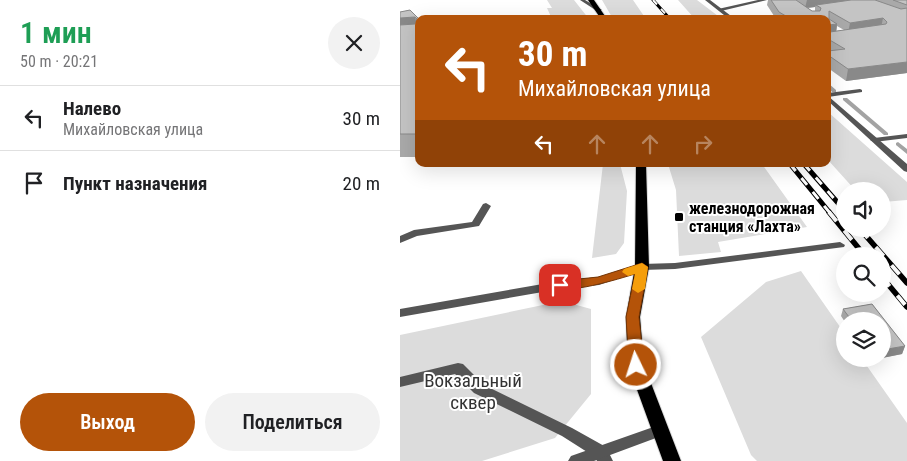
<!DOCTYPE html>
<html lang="ru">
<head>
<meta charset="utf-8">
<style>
	:root { --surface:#fff; --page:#f2f2f2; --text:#202124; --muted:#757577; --line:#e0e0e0; --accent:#b45309 }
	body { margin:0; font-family:"Roboto Condensed",sans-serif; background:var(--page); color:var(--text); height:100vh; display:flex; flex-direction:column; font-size:19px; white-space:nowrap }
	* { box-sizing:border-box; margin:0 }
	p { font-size:16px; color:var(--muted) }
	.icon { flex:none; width:28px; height:28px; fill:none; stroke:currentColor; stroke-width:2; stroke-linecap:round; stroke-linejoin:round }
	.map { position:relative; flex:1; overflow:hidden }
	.side { display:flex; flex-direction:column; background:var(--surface); width:400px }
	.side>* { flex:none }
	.guide { position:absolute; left:15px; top:15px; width:416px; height:152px; border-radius:10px; box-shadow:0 5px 20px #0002; background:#b45309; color:#fff; overflow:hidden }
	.buttons { position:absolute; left:436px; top:182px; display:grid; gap:10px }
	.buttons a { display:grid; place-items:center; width:55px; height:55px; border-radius:50%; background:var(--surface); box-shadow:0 5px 20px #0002; font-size:25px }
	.pin { position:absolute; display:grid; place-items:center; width:42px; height:42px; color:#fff; margin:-21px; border-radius:10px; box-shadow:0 2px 8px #0006 }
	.me { position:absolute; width:55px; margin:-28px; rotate:356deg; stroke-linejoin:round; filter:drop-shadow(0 0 4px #0008) }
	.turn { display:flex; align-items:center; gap:18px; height:105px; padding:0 20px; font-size:22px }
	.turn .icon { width:65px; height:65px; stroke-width:2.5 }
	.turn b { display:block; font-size:35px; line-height:42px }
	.lanes { display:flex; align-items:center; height:48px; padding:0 20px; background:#0003; justify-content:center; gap:25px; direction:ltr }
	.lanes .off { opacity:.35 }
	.round { display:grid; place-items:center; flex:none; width:52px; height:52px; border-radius:26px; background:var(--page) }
	.head { display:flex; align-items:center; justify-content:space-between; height:85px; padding:0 20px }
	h1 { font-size:30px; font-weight:600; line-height:38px; color:#1e9e55 }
	.cta { display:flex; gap:10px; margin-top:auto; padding:10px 20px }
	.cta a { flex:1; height:58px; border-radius:30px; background:var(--accent); color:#fff; font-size:20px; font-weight:600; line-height:58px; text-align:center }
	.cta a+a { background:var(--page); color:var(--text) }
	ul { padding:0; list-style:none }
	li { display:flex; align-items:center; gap:15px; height:65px; padding:0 20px; border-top:1px solid var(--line) }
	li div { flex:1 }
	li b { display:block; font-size:19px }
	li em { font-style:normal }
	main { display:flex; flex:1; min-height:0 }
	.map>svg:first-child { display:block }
	.green { fill:#dcdcdc }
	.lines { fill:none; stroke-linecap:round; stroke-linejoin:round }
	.stream { fill:#a3a3a3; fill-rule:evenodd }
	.primary-casing { stroke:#dbdbdb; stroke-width:2 }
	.lane { fill:#555; fill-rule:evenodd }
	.street { fill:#555; fill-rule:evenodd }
	.primary { fill:#000; fill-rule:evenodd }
	.rail-far2-casing { stroke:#000; stroke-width:3 }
	.rail-far1-casing { stroke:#000; stroke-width:5 }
	.rail-casing { stroke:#000; stroke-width:5.5 }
	.rail-far2 { stroke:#fff; stroke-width:2; stroke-dasharray:6; stroke-linecap:butt }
	.rail-far1 { stroke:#fff; stroke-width:3; stroke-dasharray:9; stroke-linecap:butt }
	.rail { stroke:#fff; stroke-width:4; stroke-dasharray:12; stroke-linecap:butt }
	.wall { fill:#a9a9a9; fill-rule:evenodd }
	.shaded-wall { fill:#898989 }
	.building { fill:#c4c4c4; stroke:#898989; fill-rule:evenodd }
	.route { fill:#b45309; stroke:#753606 }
	.slow { fill:#f59e0b }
	.poi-dot { fill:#000; stroke:#fff; stroke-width:2 }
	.labels { text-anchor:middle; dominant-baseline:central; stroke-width:4; stroke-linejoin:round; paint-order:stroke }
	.poi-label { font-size:16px; font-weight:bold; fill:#000; stroke:#fff; text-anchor:start }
	.near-park-label { font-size:19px; fill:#333; stroke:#fff }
</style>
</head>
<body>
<main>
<section class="side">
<div class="head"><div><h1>1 мин</h1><p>50 m · 20:21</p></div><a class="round"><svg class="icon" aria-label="close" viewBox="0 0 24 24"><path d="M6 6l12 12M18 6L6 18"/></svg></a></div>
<ul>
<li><svg class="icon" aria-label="left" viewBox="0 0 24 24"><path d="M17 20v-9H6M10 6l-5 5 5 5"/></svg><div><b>Налево</b><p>Михайловская улица</p></div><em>30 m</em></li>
<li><svg class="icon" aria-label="arrive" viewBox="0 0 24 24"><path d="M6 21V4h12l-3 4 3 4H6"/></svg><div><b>Пункт назначения</b></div><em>20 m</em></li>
</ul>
<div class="cta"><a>Выход</a><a>Поделиться</a></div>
</section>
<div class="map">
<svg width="507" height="461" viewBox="0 0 507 461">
	<rect width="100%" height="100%" fill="#fff"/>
	<path class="green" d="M147,0H174L189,19H152L147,8H152Z
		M202,0H233L246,19H213Z
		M278,0H297L322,19H295Z
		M428,112L507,182V200L483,202L482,191H456L428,160Z
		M203,164H220L227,191L224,243L216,254L192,258Z
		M268,164H362L407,227L318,242L321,252L279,256L276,190Z
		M401,271L445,334V359H462L507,423V461H357L351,455L301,337L366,282Z
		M162,301L191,309V394L155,438L82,461H0V335Z"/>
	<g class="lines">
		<path class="stream" d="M428,83L436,90V92H432L428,87Z
			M443,98H447L488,133V135H484L443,100Z
			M498,142L507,149V154L496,145V143Z"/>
		<defs>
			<path id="primary" d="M188,0H194L207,19H201Z
				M236,164H246L249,267L240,317L244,365L281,461H263L228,365L226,317L235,267Z"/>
		</defs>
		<use href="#primary" class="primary-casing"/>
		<path class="lane" d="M180,0H185L202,10L197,11Z
			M358,0H367L321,11L318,9Z
			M460,89L462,90V92L428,97V93Z
			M507,134V138L474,142L470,140L474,138Z
			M86,203L91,206L79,226L17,236L0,243V236L14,230L72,222L83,204Z
			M440,242L445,245L444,247L275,269L242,270L237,267L242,264L275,263Z
			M58,363L63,364L84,385L172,428L206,447L213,461H197L195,457L162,436L74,393L55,374L0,387V377Z"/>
		<path class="street" d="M305,0H310L335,19H329Z
			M428,96L507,164V172L504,171L428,101Z
			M242,264L246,265L247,267L246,269L199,285L160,289L0,317V309L160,281L198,277Z
			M259,425L264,427L266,431L264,435L194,461H168L171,456Z"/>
		<use href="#primary" class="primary"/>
		<defs>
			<path id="rail-far2" d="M253,0L270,19"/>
			<path id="rail-far1" d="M390,164L430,213
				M404,164L445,211"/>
			<path id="rail" d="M429,212L465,256
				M460,229L507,283
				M482,277L507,307"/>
		</defs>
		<use href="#rail-far2" class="rail-far2-casing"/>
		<use href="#rail-far1" class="rail-far1-casing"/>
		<use href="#rail" class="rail-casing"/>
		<use href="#rail-far2" class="rail-far2"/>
		<use href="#rail-far1" class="rail-far1"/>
		<use href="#rail" class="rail"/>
	</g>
	<path class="wall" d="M368,0H507V73L446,81L428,68V19H376L367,5ZM415,7V11H412L408,8ZM437,26L444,30L436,31Z
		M10,10L19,19V157H0V12Z
		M472,304L505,346L502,354L482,358V321H445V322L441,316L443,309Z"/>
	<path class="shaded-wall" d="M407,0H467L416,5L415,7L405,8Z
		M15,17L19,34L0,36V18Z
		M483,18L481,28L448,33L450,23Z
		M437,24L436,35L428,36V25Z
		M507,62V73L446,81L448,69Z
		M505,346L502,354L482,358V350Z"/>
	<path class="building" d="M371,0H396L412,11H420L421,8L416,5L451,0H475L501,9L507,8V62L448,69L428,55V51L445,49L428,39V19H391L379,12ZM429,11L450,23L483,18L487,22L486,24L430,32L428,31V25L437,24L429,19Z
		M493,0H507V5Z
		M10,10L19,19V134H0V25L15,24L17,19L15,17L0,18V12Z
		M472,304L505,346L482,350V321H452L443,309Z"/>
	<path class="route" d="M242,263L248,267L239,317L244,365L241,369L236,370L231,369L229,365L226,317L235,274C221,278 163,297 153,285L160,281L198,277Z"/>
	<path class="slow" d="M242,263L248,267L245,289L238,293L232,289L235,274L228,276L222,272L224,269Z"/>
	<rect class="poi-dot" x="274" y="212" width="10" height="10" rx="2.5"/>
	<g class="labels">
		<g class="poi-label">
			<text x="289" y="208">железнодорожная<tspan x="289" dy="18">станция «Лахта»</tspan></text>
		</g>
		<g class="near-park-label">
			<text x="73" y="380">Вокзальный<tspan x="73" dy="22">сквер</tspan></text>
		</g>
	</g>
</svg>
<div class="buttons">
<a><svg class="icon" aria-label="sound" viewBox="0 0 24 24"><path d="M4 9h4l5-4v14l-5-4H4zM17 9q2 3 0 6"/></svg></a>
<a><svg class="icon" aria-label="search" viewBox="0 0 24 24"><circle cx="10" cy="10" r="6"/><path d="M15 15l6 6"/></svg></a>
<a><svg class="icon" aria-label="layers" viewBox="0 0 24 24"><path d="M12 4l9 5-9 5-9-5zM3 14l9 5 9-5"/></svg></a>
</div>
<div class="pin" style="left:160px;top:285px;background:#d93025"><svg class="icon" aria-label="arrive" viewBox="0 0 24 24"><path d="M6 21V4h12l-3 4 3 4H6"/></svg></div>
<svg class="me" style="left:236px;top:365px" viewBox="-20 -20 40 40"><circle r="17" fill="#b45309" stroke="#fff" stroke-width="3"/><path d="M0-11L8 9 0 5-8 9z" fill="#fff"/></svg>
<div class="guide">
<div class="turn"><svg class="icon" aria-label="left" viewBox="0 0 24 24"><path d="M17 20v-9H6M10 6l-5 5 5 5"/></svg><div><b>30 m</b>Михайловская улица</div></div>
<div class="lanes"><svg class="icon" aria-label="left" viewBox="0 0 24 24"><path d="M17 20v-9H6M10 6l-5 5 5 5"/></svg><svg class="icon off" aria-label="ahead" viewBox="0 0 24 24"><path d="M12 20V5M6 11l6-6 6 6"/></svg><svg class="icon off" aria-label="ahead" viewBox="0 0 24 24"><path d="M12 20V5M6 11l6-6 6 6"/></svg><svg class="icon off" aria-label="right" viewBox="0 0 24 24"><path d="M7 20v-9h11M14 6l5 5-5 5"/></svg></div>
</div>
</div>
</main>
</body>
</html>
